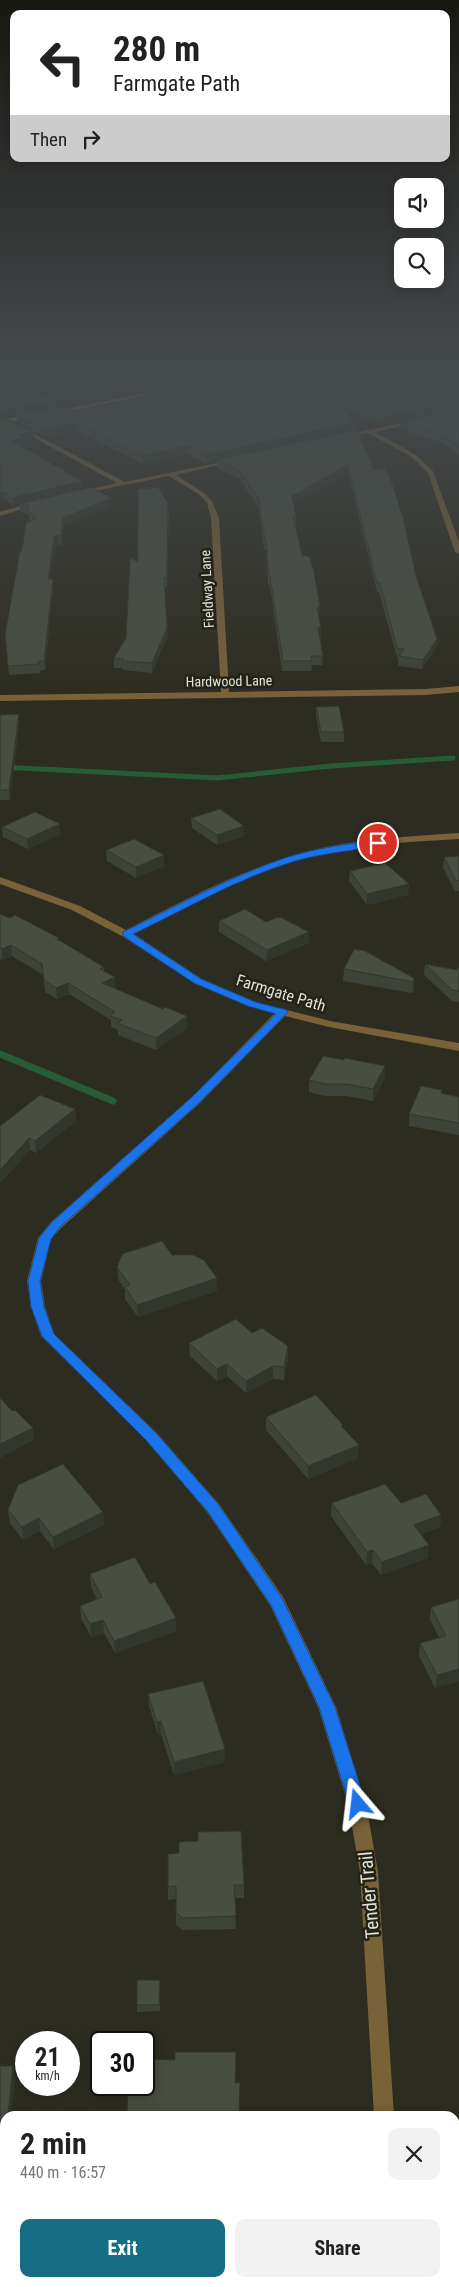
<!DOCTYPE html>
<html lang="en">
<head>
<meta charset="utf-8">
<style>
	:root { --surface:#fff; --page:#f2f2f2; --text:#222; --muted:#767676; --accent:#156e83 }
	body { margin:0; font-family:"Roboto Condensed",sans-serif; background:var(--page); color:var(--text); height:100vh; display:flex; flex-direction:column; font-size:19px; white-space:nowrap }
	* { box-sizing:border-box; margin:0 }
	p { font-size:16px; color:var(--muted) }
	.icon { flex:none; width:28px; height:28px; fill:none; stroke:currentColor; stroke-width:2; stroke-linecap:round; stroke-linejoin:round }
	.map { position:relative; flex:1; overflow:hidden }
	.drawer { position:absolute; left:0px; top:2111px; width:460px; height:176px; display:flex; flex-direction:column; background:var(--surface); border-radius:15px 15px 0 0; box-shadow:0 2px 12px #0003 }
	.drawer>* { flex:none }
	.guide { position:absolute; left:10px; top:10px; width:440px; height:152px; border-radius:10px; box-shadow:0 2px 12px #0003; background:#fff; color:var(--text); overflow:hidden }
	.fabs { position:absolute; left:394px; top:178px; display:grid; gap:10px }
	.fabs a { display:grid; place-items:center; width:50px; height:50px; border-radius:10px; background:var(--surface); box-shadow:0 2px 12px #0003; font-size:25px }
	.speed { position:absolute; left:15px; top:2031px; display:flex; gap:10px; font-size:25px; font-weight:700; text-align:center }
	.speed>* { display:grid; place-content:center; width:65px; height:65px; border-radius:50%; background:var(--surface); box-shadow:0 2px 12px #0003; line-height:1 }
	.speed small { font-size:12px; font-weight:400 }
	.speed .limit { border:2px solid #111; border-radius:8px; background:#fff; color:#111 }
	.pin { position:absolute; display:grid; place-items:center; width:42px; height:42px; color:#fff; margin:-21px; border:2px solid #fff; border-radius:50%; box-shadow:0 1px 5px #0007 }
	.me { position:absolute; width:55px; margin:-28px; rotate:343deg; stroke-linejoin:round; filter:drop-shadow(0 0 4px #0008) }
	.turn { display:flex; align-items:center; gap:18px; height:105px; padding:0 20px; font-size:22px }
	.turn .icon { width:65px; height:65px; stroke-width:2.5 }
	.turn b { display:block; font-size:35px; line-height:42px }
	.then { display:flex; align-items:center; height:48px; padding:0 20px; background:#0003; gap:10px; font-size:19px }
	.round { display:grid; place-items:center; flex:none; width:52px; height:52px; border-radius:10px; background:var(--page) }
	.head { display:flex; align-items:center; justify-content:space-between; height:85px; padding:0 20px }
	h1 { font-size:30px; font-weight:700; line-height:38px }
	.primary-button { display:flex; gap:10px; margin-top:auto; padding:10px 20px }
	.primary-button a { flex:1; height:58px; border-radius:10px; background:var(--accent); color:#fff; font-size:20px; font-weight:700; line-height:58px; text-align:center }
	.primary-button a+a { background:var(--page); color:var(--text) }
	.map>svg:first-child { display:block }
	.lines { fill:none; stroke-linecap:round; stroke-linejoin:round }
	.stream-far1 { stroke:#265d37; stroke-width:5 }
	.stream { stroke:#265d37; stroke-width:7 }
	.street { fill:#796138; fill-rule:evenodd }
	.secondary { fill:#a57e38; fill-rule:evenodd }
	.wall { fill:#3e4339 }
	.shaded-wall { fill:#32372e }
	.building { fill:#484e42; stroke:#32372e }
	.route { fill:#1a73e8; stroke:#114b97 }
	.labels { text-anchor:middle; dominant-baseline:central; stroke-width:5; stroke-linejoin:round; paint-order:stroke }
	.far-street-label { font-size:14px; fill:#e1e0d9; stroke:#232216 }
	.street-label { font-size:16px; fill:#e1e0d9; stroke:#232216 }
	.near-street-label { font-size:19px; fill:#e1e0d9; stroke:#232216 }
</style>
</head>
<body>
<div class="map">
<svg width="459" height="2287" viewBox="0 0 459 2287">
	<rect width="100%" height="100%" fill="#2d2c20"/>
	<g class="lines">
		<path class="stream-far1" d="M0,767L217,778L331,766L453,758"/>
		<path class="stream" d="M0,1054L113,1101"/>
		<path class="street" d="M414,420L416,423L375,432L416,455L433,471L459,542V554L455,552L428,473L412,457L368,433L341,439L338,437Z
			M18,425L125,482L236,459V461L176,475L204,493L212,501L219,518L229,692L426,689L459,686V692L426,695L0,701V695L221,692L211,518L207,503L200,495L169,476L80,494V492L117,483L16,428Z
			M36,501L40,503L38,504L0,516V512Z
			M459,833V839C415,842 370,843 326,853C258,868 195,902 134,934L202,979L256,1002L330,1021L459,1043V1051L329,1027L285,1016L200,1103L61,1228L51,1239L41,1281L45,1307L54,1334L156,1432L219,1504L283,1597L336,1707L366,1804L378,1872L394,2116H374L360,1872L348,1804L318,1707L270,1605L207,1512L146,1440L41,1336L31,1307L27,1281L38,1238L51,1222L192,1097L275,1013L248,1006L194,983L122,936L72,910L0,884V877L80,906L126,930C190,897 255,862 326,847C370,838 415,836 459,833Z
			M359,2282H411L413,2287H357Z"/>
		<path class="secondary" d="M163,389L165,392L55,414L52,412Z
			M32,414L34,417L0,424V420Z"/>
	</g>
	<path class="wall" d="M116,375L313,390L459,386V456L446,444L399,429L400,421L449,413L434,414L384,424L348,412L353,430L416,576L437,639L436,648L422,669L398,666V658L397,657L379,592H377L348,473L294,503L296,517V526H295L319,616L321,637H320L323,656L322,665H312L311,671H282L270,585H268L266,550H264L259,508L240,479L217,468V460L205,463L187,454L142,463L76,431L45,437L18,422L17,415L52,408L0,418V390L8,393L54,401V408L76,411L147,397L146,390L136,392L116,382Z
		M0,419L33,439L23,442V446H20L82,481V489L111,498V506L64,526L61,546L59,544L55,545L49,579H53V588L45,670L40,671V673L9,675L5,634L22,551L30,521L29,519L28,514L20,512V504L13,506L4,499L0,500Z
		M169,512L167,587H165L167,637L152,673L123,670V668H114V658L126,638L138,562Z
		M316,707L344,732V742H321L316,717Z
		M19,714V724L10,800H0V715Z
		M191,818L244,836L217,845L192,828Z
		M2,827L60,834L28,849L3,837Z
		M106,850L164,866L136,878L107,861Z
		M459,856V891H455L443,868L444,857Z
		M350,871L409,884L408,895L367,905L349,881Z
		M0,914L59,938V940L104,967V971L115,988L187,1028L156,1050L118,1035V1030L111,1027V1020L69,994L57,999L45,992L43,975L12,956L2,960L0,959Z
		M219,921L266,922L309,932V943L266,961L219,932Z
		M425,964L457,970L459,965V1002L452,1001L424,975Z
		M344,969L414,978V990L412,993L343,981Z
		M344,1060L385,1066V1078L373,1101L346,1096H325L309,1092V1080Z
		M442,1094L459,1097V1135L409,1126V1114Z
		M75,1109L76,1121L36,1153L30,1150L0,1183V1126Z
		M172,1255L217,1278V1291L138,1317L125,1299V1290L118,1279L117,1267Z
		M252,1333L288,1346V1359L284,1380L273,1379L246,1393L227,1376L217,1381L190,1356L189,1343Z
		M266,1417L343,1425V1428L358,1458L308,1479L266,1430Z
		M332,1503H401L441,1515L440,1527L421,1534L428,1558L381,1575L372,1563L366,1565L331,1516Z
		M8,1510L103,1512L104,1525L54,1549L40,1531L23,1540L10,1523Z
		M90,1574L150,1584L176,1618V1631L115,1653L104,1633L91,1637L81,1618L80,1606L97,1599L91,1587Z
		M459,1599V1681L435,1688L419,1656L420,1643L439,1638L430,1619L431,1607Z
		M148,1694L225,1762L174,1775L161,1734L158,1735L149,1706Z
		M168,1854L244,1885V1898H235L236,1929L183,1930L176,1925V1899L168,1900Z
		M160,1980V2011L137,2012V2005Z
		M0,2066L15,2079L5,2116V2142H0Z"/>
	<path class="shaded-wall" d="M188,375H226L136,392V385Z
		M54,401V408L0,418V411Z
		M434,407V414L384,424V416Z
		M76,423V431L45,437V430Z
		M353,423V430L205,463V455Z
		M33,432V439L23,442V446L10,448V440L18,435Z
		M187,446V454L142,463V456Z
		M348,465V473L292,504V496Z
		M82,481V489L13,506L12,498Z
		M4,492V499L0,500V493Z
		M111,498V506L64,526L61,546V537L63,518Z
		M58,535L59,544L55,545L48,588V579L54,536Z
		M53,579V588L45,670L44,661Z
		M320,607L319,616L317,617V608Z
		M321,627V637L318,638V628Z
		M167,628V637L152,673V663Z
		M437,639L436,648L422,669L423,660Z
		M19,714V724L10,800L9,790Z
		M60,824V834L28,849L27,839Z
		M244,826V836L217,845V835Z
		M164,855V866L136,878V867Z
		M409,884L408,895L367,905V894Z
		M309,932V943L266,961L267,950Z
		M11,945L12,956L2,960V949Z
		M115,977V988L102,983Z
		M414,978V990L412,993L413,982Z
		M68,983L69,994L57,999L56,988Z
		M187,1016V1028L156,1050V1038Z
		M385,1066V1078L373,1101V1089Z
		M75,1109L76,1121L36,1153L35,1141Z
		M29,1138L30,1150L0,1183V1170Z
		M217,1278V1291L138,1317L137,1305Z
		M288,1346V1359L284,1380V1367Z
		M227,1364V1376L217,1381V1369Z
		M273,1366V1379L246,1393V1381Z
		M33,1428L34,1440L0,1458V1444Z
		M359,1445L358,1458L308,1479V1466Z
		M103,1512L104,1525L54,1549L53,1537Z
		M441,1515L440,1527L413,1537L414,1525Z
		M39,1518L40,1531L23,1540L22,1527Z
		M429,1545L428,1558L381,1575L382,1562Z
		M373,1550L372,1563L366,1565L367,1552Z
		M176,1618V1631L115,1653L114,1641Z
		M103,1620L104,1633L91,1637L90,1624Z
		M459,1669V1681L435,1688L437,1675Z
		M161,1721V1734L158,1735L157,1722Z
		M225,1749V1762L174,1775V1762Z
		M13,2066L15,2079L11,2116H8Z
		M3,2126L5,2138V2142L3,2129Z"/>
	<path class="building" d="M116,375H188L136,385Z
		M222,375H311L313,390L459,386V405L434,407L384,416L344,404L353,423L205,455L187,446L142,456L76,423L45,430L17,415L65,406L76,411L158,395L146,390Z
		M29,389L54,401L0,411V390H3L8,393Z
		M459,412V447L446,436L400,421L435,414Z
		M6,418L33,432L18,435L22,438L10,440L82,481L12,498L4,492L0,493V419Z
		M356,430L374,470L385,469L387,474H389L403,518L416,576L437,639L423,660L399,656L404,649L397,648L380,583H377L348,465L292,496L296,517H293L302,555L310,557L314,572L320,607L317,608L321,627L318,628L323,656H311L312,661H283L270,576H269L266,541H265L259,499L240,471L217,460Z
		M92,487L111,498L63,518L61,537L58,535L54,536L48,579H53L44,661H39V664L8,666L5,634L20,551H22L26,523L37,518L28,511L29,505L20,504Z
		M158,487L168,503L167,578H164L167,628L152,663L122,661L124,659L114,658L126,638L130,558L138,562V489Z
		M339,706L344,732H321L316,707Z
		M19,714L9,790H0V715Z
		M220,809L244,826L217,835L191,818Z
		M35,812L60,824L27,839L2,827Z
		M134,839L164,855L136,867L106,850Z
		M459,856V880L456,881L444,857Z
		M385,863L409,884L367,894L350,871Z
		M245,909L266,922L277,917L282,918L309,932L267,950L219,921Z
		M0,914L10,918L15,915L59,938L57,939L104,967L100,969L115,977L102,983L163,1009L165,1007L187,1016L156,1038L117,1023L122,1020L110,1016L115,1012L68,983L56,988L44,980L42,964L11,945L2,949L0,948Z
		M354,949L365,951L414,978L413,982L344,969Z
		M425,964L457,970L459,965V991L452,990Z
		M323,1056L344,1060L345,1058L385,1066L373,1089L346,1084H326L309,1080Z
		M421,1086L442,1090L441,1093L459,1097V1123L409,1114Z
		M40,1095L75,1109L35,1141L29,1138L0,1170V1126Z
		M162,1241L172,1255H193L204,1260L217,1278L137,1305L125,1287L130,1285L117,1267L122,1254Z
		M236,1319L252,1333L262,1328L288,1346L284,1367L273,1366L246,1381L227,1364L217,1369L189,1343Z
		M316,1395L343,1425L341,1426L359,1445L308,1466L266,1417Z
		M0,1398L12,1411L15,1410L33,1428L0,1444Z
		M63,1464L103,1512L53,1537L39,1518L22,1527L8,1510L18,1485Z
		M385,1484L401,1503L426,1494L441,1515L414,1525L429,1545L382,1562L373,1550L367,1552L332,1503Z
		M135,1557L150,1584L155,1582L176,1618L114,1641L103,1620L90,1624L80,1606L102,1597L90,1574Z
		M459,1599V1669L437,1675L420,1643L446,1636L431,1607Z
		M203,1681L225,1749L174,1762L161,1721L157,1722L148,1694Z
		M241,1831L244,1885H234L236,1916L182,1918L176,1912V1886L168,1887V1854L179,1853V1842L198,1841V1832Z
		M137,1980H160L159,2005H137Z
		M175,2052H236L235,2083H240L239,2116H127L128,2085H144V2059L175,2060Z
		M0,2066H13L8,2116H5V2126H3V2129H0Z"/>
	<linearGradient id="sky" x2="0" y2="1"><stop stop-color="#191812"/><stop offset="0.54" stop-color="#464b4e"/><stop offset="1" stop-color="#464b4e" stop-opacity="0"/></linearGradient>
	<rect width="459" height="695" fill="url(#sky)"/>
	<path class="route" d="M378,840L382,841V845C353,851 323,853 295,861C238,878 186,909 133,934L201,979L255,1002L287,1010L288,1012L200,1102L60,1227L51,1239L40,1281L44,1307L54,1334L156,1433L218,1504L282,1598L335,1707L366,1804L363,1809L358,1812L352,1809L349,1804L319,1707L271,1605L208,1512L146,1440L42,1336L31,1307L28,1281L39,1238L52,1222L192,1097L276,1014L248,1006L194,983L123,936V932C176,906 229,877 285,858C316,848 347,844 378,840Z"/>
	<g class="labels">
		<g class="far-street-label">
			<text transform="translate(207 589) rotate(-93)">Fieldway Lane</text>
			<text transform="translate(229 681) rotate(-1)">Hardwood Lane</text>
		</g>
		<g class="street-label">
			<text transform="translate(281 993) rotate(17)">Farmgate Path</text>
		</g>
		<g class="near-street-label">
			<text transform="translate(369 1895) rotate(-95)">Tender Trail</text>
		</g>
	</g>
</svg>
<div class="fabs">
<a><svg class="icon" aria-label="sound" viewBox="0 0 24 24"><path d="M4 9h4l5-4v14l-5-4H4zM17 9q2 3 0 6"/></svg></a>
<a><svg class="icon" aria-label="search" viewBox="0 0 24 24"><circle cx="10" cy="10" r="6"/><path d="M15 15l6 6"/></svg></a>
</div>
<div class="speed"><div>21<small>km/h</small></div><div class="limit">30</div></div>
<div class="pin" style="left:378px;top:843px;background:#d93025"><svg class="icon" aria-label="arrive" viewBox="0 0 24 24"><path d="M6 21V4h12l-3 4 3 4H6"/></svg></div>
<svg class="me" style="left:358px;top:1804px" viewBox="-20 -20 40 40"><path d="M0-17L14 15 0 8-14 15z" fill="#1a73e8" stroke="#fff" stroke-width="4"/></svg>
<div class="guide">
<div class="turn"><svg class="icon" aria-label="left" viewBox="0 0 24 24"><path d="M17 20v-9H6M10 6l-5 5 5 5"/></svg><div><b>280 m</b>Farmgate Path</div></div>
<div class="then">Then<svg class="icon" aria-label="right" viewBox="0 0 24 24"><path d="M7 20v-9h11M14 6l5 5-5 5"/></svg></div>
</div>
<section class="drawer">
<div class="head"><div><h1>2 min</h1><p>440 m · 16:57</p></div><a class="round"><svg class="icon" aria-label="close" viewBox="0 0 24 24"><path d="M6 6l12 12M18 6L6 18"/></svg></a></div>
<div class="primary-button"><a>Exit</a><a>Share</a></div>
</section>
</div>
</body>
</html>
